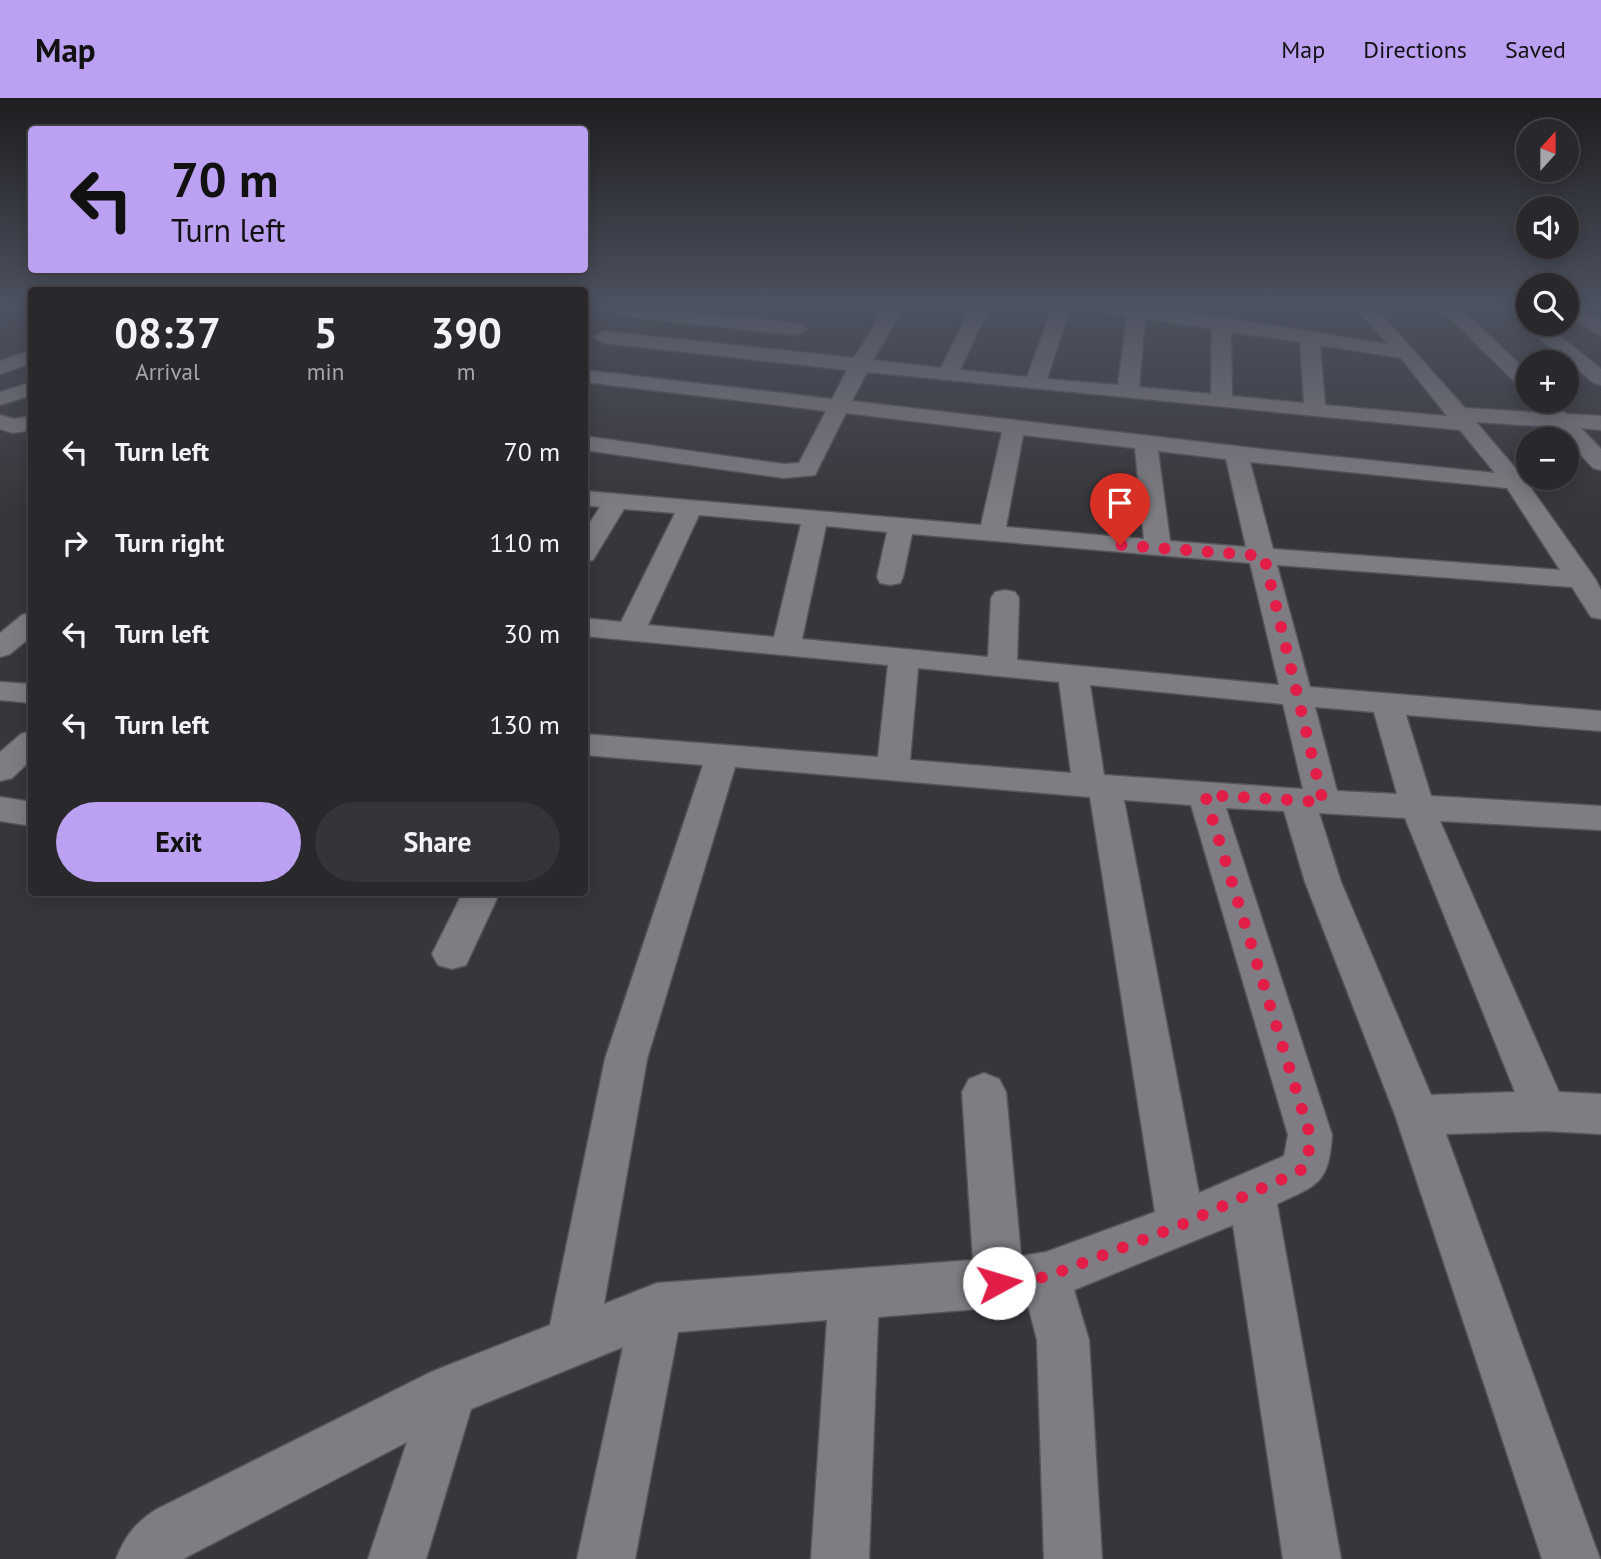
<!DOCTYPE html>
<html lang="en">
<head>
<meta charset="utf-8">
<style>
	:root { --surface:#29282c; --page:#353438; --text:#f1f3f6; --muted:#a5a6a9; --line:#454448; --accent:#bca0f2 }
	body { margin:0; font-family:"PT Sans",sans-serif; background:var(--page); color:var(--text); height:100vh; display:flex; flex-direction:column; font-size:26px; white-space:nowrap }
	* { box-sizing:border-box; margin:0 }
	p { font-size:23px; color:var(--muted) }
	.icon { flex:none; width:38px; height:38px; fill:none; stroke:currentColor; stroke-width:2; stroke-linecap:round; stroke-linejoin:round }
	.map { position:relative; flex:1; overflow:hidden }
	.panel { position:absolute; left:28px; top:189px; width:560px; height:609px; display:flex; flex-direction:column; background:var(--surface); border-radius:7px; box-shadow:0 4px 18px #0003,0 0 0 2px var(--line) }
	.panel>* { flex:none }
	.top-card { position:absolute; left:28px; top:28px; width:560px; height:147px; border-radius:7px; box-shadow:0 4px 18px #0003,0 0 0 2px var(--line); background:#bca0f2; color:#111; overflow:hidden }
	.needle { width:46px; rotate:21deg }
	.buttons { position:absolute; left:1516px; top:21px; display:grid; gap:14px }
	.buttons a { display:grid; place-items:center; width:63px; height:63px; border-radius:50%; background:var(--surface); box-shadow:0 4px 18px #0003,0 0 0 2px var(--line); font-size:35px }
	.pin { position:absolute; display:grid; place-items:center; width:60px; height:60px; color:#fff; margin:-72px -30px; border-radius:50% 50% 50% 0; rotate:-45deg; box-shadow:0 0 7px #0007 }
	.pin .icon { rotate:45deg }
	.me { position:absolute; width:77px; margin:-38px; rotate:84deg; stroke-linejoin:round; filter:drop-shadow(0 0 5px #0008) }
	.turn { display:flex; align-items:center; gap:24px; height:147px; padding:0 28px; font-size:32px }
	.turn .icon { width:91px; height:91px; stroke-width:2.5 }
	.turn b { display:block; font-size:49px; line-height:60px }
	.eta { display:flex; justify-content:space-evenly; align-items:center; height:119px; text-align:center }
	.eta b { font-size:42px; font-weight:700; line-height:49px }
	.button { display:flex; gap:14px; margin-top:auto; padding:14px 28px }
	.button a { flex:1; height:80px; border-radius:42px; background:var(--accent); color:#111; font-size:28px; font-weight:700; line-height:80px; text-align:center }
	.button a+a { background:var(--page); color:var(--text) }
	ul { padding:0; list-style:none }
	li { display:flex; align-items:center; gap:21px; height:91px; padding:0 28px }
	li div { flex:1 }
	li b { display:block; font-size:26px }
	li em { font-style:normal }
	header { display:flex; align-items:center; gap:42px; box-sizing:border-box; height:98px; padding:0 35px; background:var(--accent); color:#111 }
	header strong { font-size:33px }
	nav { display:flex; gap:38px; margin-inline-start:auto; font-size:24px }
	.map>svg:first-child { display:block }
	.lines { fill:none; stroke-linecap:round; stroke-linejoin:round }
	.minor-casing { stroke:#555459; stroke-width:3 }
	.minor { fill:#7f7d83; fill-rule:evenodd }
	.route { stroke:#e11d48; stroke-width:12; stroke-dasharray:0 21.6 }
</style>
</head>
<body>
<header>
<strong>Map</strong>
<nav><a>Map</a><a>Directions</a><a>Saved</a></nav>
</header>
<div class="map">
<svg width="1601" height="1461" viewBox="0 0 1601 1461">
	<rect width="100%" height="100%" fill="#37363b"/>
	<g class="lines">
		<defs>
			<path id="minor" d="M616,207L797,225L807,231L797,237L620,218L611,212Z
				M887,207H905L873,262L941,270L972,207H990L960,272L1027,279L1053,207H1071L1047,281L1118,287L1127,218L1094,212L1085,207H1146L1388,246L1353,207H1373L1465,310L1545,315L1555,309L1567,316L1601,318V332L1581,330L1601,351V372L1593,370L1555,329L1476,324L1523,379L1596,482L1601,492V521L1591,519L1572,489L1277,467L1310,589L1601,613V633L1406,617L1431,698L1601,708V732L1440,723L1559,994L1601,996V1036L1545,1033L1446,1036L1600,1461H1542L1395,1017L1305,784L1284,713L1226,710L1332,1037C1329,1085 1318,1087 1277,1106L1341,1461H1283L1233,1127L1074,1192L1089,1242L1102,1461H1044L1037,1242L1028,1207L878,1219L869,1461H811L827,1222L678,1234L635,1461H577L623,1249L471,1311L426,1461H368L407,1344L183,1461H116C125,1438 136,1424 157,1411L431,1274L550,1227L605,961L703,667L584,657V636L878,659L888,567L584,538V520L621,524L675,415L624,411L593,462L584,464V434L600,409L584,407V393L981,427L1002,334L846,315L815,377L784,380L584,352V338L784,366L799,365L826,313L584,284V272L832,301L847,272L603,245L593,239L603,233L854,260ZM1145,220L1212,231L1211,296L1139,289ZM1231,234L1300,244L1304,305L1232,298ZM1320,247L1401,260L1447,318L1325,307ZM867,274L1460,332L1495,375L1270,352L852,303ZM1023,337L1135,350L1144,441L1006,429ZM1158,353L1226,361L1246,449L1170,443ZM1250,364L1507,390L1560,472L1273,451ZM699,417L801,426L774,539L648,527ZM826,428L887,434L877,479L880,485L890,487L900,485L903,479L912,436L1250,465L1279,587L1017,562L1019,500L1015,494L1005,492L995,494L991,500L988,559L802,541ZM918,570L1059,584L1071,675L910,662ZM1090,587L1283,606L1303,691L1104,677ZM1315,609L1374,614L1397,696L1337,693ZM735,669L1090,699L1155,1114L1046,1154L1021,1158L1006,994L999,981L984,975L969,981L962,994L973,1162L657,1185L604,1206L647,961ZM1124,702L1191,707L1288,1037L1284,1058L1199,1095ZM1319,715L1405,720L1515,994L1431,997L1341,784Z
				M1437,207H1457L1528,274V292L1521,290Z
				M1566,207H1577L1601,223V238L1566,217Z
				M1528,222V226H1545L1601,271V287L1594,285L1527,230L1525,226Z
				M32,252V265L0,276V263Z
				M32,284V297L0,307V294Z
				M0,317L14,321L32,318V332L13,335L0,331Z
				M32,515V538L10,556L0,559V535L22,517Z
				M0,584L32,586V605L0,602Z
				M32,633V661L12,680L0,683V654L21,636Z
				M0,699L32,704V728L0,723Z
				M463,794H500L466,867L452,871L438,867L432,856Z"/>
		</defs>
		<use href="#minor" class="minor-casing"/>
		<use href="#minor" class="minor"/>
	</g>
	<linearGradient id="sky" x2="0" y2="1"><stop stop-color="#1e1e20"/><stop offset="0.5" stop-color="#4d5260"/><stop offset="1" stop-color="#4d5260" stop-opacity="0"/></linearGradient>
	<rect width="1601" height="412" fill="url(#sky)"/>
	<g class="lines">
		<path class="route" d="M999,1185L1046,1179L1181,1127L1300,1073L1308,1061L1310,1037L1205,697L1323,704L1264,458L1120,447"/>
	</g>
</svg>
<div class="buttons">
<a><svg class="needle" viewBox="-14 -14 28 28"><path d="M0-13l5 13h-10z" fill="#e53935"/><path d="M0 13l5-13h-10z" fill="#a5a6a9"/></svg></a>
<a><svg class="icon" aria-label="sound" viewBox="0 0 24 24"><path d="M4 9h4l5-4v14l-5-4H4zM17 9q2 3 0 6"/></svg></a>
<a><svg class="icon" aria-label="search" viewBox="0 0 24 24"><circle cx="10" cy="10" r="6"/><path d="M15 15l6 6"/></svg></a>
<a>+</a>
<a>−</a>
</div>
<div class="pin" style="left:1120px;top:447px;background:#d93025"><svg class="icon" aria-label="arrive" viewBox="0 0 24 24"><path d="M6 21V4h12l-3 4 3 4H6"/></svg></div>
<svg class="me" style="left:999px;top:1185px" viewBox="-20 -20 40 40"><circle r="19" fill="#fff"/><path d="M0-13L10 11 0 6-10 11z" fill="#e11d48"/></svg>
<div class="top-card">
<div class="turn"><svg class="icon" aria-label="left" viewBox="0 0 24 24"><path d="M17 20v-9H6M10 6l-5 5 5 5"/></svg><div><b>70 m</b>Turn left</div></div>
</div>
<section class="panel">
<div class="eta">
<div><b>08:37</b><p>Arrival</p></div>
<div><b>5</b><p>min</p></div>
<div><b>390</b><p>m</p></div>
</div>
<ul>
<li><svg class="icon" aria-label="left" viewBox="0 0 24 24"><path d="M17 20v-9H6M10 6l-5 5 5 5"/></svg><div><b>Turn left</b></div><em>70 m</em></li>
<li><svg class="icon" aria-label="right" viewBox="0 0 24 24"><path d="M7 20v-9h11M14 6l5 5-5 5"/></svg><div><b>Turn right</b></div><em>110 m</em></li>
<li><svg class="icon" aria-label="left" viewBox="0 0 24 24"><path d="M17 20v-9H6M10 6l-5 5 5 5"/></svg><div><b>Turn left</b></div><em>30 m</em></li>
<li><svg class="icon" aria-label="left" viewBox="0 0 24 24"><path d="M17 20v-9H6M10 6l-5 5 5 5"/></svg><div><b>Turn left</b></div><em>130 m</em></li>
</ul>
<div class="button"><a>Exit</a><a>Share</a></div>
</section>
</div>
</body>
</html>
